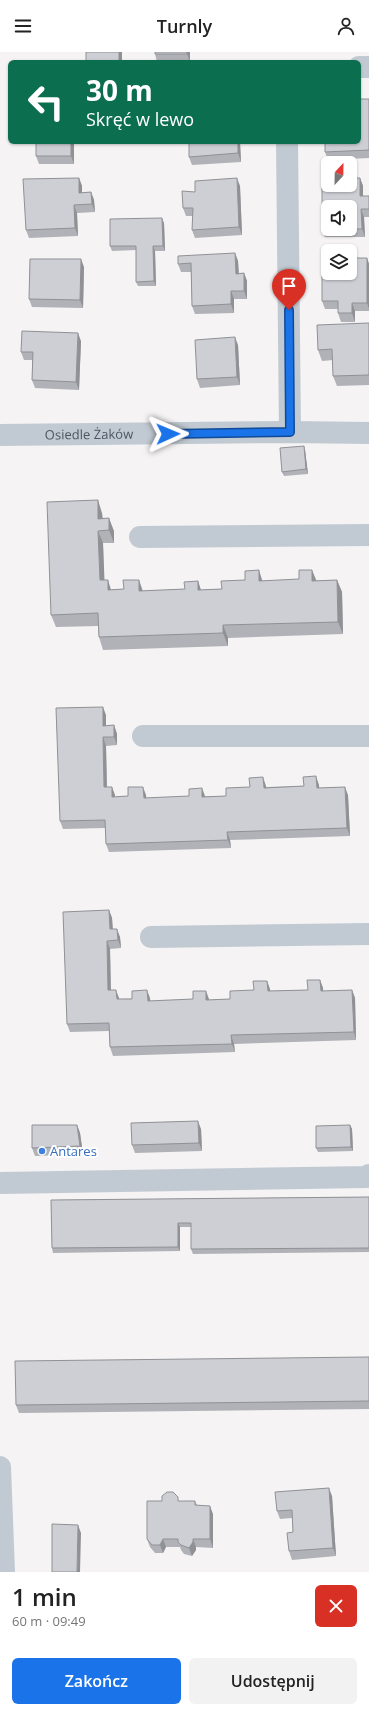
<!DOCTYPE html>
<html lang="pl">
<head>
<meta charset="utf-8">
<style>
	:root { --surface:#fff; --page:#f2f2f2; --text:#222; --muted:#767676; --accent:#1a73e8 }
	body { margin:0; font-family:"Open Sans",sans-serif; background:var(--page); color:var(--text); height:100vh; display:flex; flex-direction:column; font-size:15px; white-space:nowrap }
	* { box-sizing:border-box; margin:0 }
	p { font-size:13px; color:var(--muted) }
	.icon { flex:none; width:22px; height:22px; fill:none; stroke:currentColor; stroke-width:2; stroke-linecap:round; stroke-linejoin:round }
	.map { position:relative; height:1520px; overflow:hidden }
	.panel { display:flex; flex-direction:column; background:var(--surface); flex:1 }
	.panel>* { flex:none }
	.guide { position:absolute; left:8px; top:8px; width:353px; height:84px; border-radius:6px; box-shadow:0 1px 3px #0004; background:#0b6e4f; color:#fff; overflow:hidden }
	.needle { width:26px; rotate:22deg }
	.fabs { position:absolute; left:321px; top:104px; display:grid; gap:8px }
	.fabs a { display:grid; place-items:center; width:36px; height:36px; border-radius:6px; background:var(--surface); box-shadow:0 1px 3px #0004; font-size:20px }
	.pin { position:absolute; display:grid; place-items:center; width:34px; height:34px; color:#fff; margin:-41px -17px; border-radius:50% 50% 50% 0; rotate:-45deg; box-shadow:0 0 4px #0007 }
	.pin .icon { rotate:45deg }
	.me { position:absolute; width:44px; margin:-22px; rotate:89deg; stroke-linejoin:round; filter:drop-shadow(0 0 3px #0008) }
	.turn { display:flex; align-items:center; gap:14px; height:84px; padding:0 12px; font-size:18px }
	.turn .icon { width:52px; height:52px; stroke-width:2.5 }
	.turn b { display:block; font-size:28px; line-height:34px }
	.round { display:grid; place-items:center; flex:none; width:42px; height:42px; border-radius:6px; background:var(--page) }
	.summary { display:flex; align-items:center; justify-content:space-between; height:68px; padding:0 12px }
	h1 { font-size:24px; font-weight:600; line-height:30px }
	.cta { display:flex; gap:8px; margin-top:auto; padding:8px 12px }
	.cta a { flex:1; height:46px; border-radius:6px; background:var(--accent); color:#fff; font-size:16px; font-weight:600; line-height:46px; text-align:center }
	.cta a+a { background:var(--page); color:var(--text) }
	header { display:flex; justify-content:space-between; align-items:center; height:52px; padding:0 12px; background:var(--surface); font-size:18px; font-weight:600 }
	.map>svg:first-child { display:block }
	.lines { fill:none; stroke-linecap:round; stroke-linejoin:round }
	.minor { stroke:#c1cad2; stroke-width:22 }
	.wall { fill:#b0b2b7 }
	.shaded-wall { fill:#909195 }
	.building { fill:#cdcfd5; stroke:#909195 }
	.route-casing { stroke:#114b97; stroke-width:10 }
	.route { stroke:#1a73e8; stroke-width:7 }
	.shop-dot { fill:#3f7fe0; stroke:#fff; stroke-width:1.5 }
	.labels { text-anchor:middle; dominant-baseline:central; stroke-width:4; stroke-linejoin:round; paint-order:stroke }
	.street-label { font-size:13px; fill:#4a5661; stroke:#fff }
	.shop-label { font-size:13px; fill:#366cbe; stroke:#fff; text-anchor:start }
</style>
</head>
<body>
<header><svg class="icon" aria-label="menu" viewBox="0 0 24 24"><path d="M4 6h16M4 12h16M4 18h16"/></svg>Turnly<svg class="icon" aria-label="person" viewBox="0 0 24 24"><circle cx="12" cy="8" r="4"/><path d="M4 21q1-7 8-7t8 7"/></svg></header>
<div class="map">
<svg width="369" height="1520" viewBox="0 0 369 1520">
	<rect width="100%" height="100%" fill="#f5f3f3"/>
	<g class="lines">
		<g class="minor">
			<path d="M359,15H369"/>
			<path d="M287,90L290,380"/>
			<path id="s1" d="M0,383L290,380L369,381"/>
			<path d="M140,485L369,483"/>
			<path d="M143,684H369"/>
			<path d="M151,885L369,882"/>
			<path d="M0,1131L367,1125L369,1123"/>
			<path d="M0,1415L4,1520"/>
		</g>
	</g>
	<path class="wall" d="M122,0V10H86V9Z
		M190,0V10H157L155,2Z
		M369,47V106L328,108L325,100Z
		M74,90V112H39L36,104Z
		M189,90H240L241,110L192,113L189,105Z
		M79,126L82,134V141L91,140L94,148L95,160L77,161L78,184L29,186L26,178Z
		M360,126L363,134V144H369V165H364L365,185H325L322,177Z
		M240,134L242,183L195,186L192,178L193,164H186L183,156L195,140Z
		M164,171L165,199H155L156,234H138L136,230V198L112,199L110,194Z
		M235,201L238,209L239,221H244L247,229V247H234V261L195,262L192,254L191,220H181L178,212Z
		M367,206L369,212V259H355V270H341L338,261V257H325L322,249Z
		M84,215L83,256L32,255L29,247Z
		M369,271V333L337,334L333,324V308L322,309L318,298Z
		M81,289L79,338L35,336L32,328V308H24L21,300Z
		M238,293L240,333L200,336L197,327Z
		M304,394L305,398L308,422L284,424L282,420Z
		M102,461L103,467L114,479V491H103L104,528L111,538L124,537L139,528L143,539L185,537L198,529L201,538L222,537L262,529H316L337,528L342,540L343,582L228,586V594L103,598L99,585L98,574L56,575L51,563Z
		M106,663V674L114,673L117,682V693L106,694L107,735L115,743V745L146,743V746L226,744L250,735L266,734V735L304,734L319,733V736L348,743L350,784L230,788L231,796L109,800L106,792L105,776L63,777L60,769Z
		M109,858L112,866L113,877L120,885L121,896L110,897L111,938L119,946V947L150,946V949L209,947V948L230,947L254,938L267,929L270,939L308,938L320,928L323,936V939L352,938L355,946L356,988L234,992L235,1000L113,1004L110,995L109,979L70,980L67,972Z
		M77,1073L80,1081L83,1102L35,1104L32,1096Z
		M350,1073L352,1077L353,1099L318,1100L316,1096Z
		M201,1077L202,1099L135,1101L132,1093Z
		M369,1145V1200L193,1202L191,1197V1175H180V1199L53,1201L52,1196L51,1148Z
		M369,1305V1357L19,1361L16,1353Z
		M332,1444L336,1504L292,1508L289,1499L293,1480L292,1466L280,1467L277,1459Z
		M180,1449H195L197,1453L213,1462V1496L196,1495V1498L192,1504L184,1502L181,1498L180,1495H166L163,1501H155L150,1495L147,1487Z"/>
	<path class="shaded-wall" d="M119,0H122V10H119Z
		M187,0H190V10L187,2Z
		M71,90H74V112L71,104Z
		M238,90H240L241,110L238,101Z
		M79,126L82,134V149L79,141Z
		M237,126L240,134L242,183L239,175Z
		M360,126L363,134V152L360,144Z
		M91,140L94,148L95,160L92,152Z
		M74,153L77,161L78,184L75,176Z
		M361,157L364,165L365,185L362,177Z
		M162,166L164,171L165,199L163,194Z
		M153,194L155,199L156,234L154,229Z
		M235,201L238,209L239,230L236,222Z
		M367,206L369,212V257L367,251Z
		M81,207L84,215L83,256L80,248Z
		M244,221L247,229V247L244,239Z
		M231,239L234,247V261L231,252Z
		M352,251L355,259V270L352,261Z
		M78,281L81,289L79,338L76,330Z
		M235,285L238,293L240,333L237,325Z
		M304,394L305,398L308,422L306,417Z
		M98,448L102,461L103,478L98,467Z
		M109,466L114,479V491L109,478Z
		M98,479L103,491L105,541L100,528Z
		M259,518L263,531L259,529Z
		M312,518L317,530L312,529Z
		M108,528L112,541L108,538Z
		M139,528L143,541L139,539Z
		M337,528L342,540L343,582L338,570Z
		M198,529L202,542L198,538Z
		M223,573L228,586V594L223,581Z
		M103,655L106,663V682L103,674Z
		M114,673L117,682V693L114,685Z
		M103,685L106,694L107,743L104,735Z
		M316,724L319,733L320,744L317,736Z
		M263,725L266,734L267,744L264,736Z
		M112,735L115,743V753L112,745Z
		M143,735L146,743L147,754L144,746Z
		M345,735L348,743L350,784L347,776Z
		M202,736L205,744V753L202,745Z
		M227,780L230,788L231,796L228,788Z
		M109,858L112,866L113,885L110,877Z
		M117,877L120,885L121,896L118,888Z
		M107,889L110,897L111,946L108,938Z
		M320,928L323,936L324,947L321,939Z
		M267,929L270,937L271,947L268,939Z
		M116,938L119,946V956L117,947Z
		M147,938L150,946L151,957L148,949Z
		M352,938L355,946L356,988L354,980Z
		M206,939L209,947V956L206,948Z
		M231,983L234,992L235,1000L232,992Z
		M198,1069L201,1077L202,1099L199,1091Z
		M77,1073L80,1081L83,1102L80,1094Z
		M350,1073L352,1077L353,1099L351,1095Z
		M178,1171L180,1175V1199L178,1195Z
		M329,1436L332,1444L336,1504L333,1496Z
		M210,1454L213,1462V1496L210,1487Z
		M78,1473L81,1481L80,1520H77Z
		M163,1487L166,1495L163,1501L160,1493Z
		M193,1487L196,1495V1498L192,1504L189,1496Z"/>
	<path class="building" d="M86,0H119V9H86Z
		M155,0H187V2H155Z
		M359,47H369V98L325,100V90H359Z
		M36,90H71V104H36Z
		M189,90H238V101L189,105Z
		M79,126V141L91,140L92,152L74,153L75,176L26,178L23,127Z
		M237,126L239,175L192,178L193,156H183L182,139L195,140V129Z
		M322,126H328V133H350V126H360V144H369V157H361L362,177H350V155H328V177H329H322Z
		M162,166L163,194H153L154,229L136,230V194H110V167Z
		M235,201L236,222L244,221V239H231V252L192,254L191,211L178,212V204Z
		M350,206H367V251H352V261H338V249H322V207H328V221H350Z
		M30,207H81L80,248L29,247Z
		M369,271V323L333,324L332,297L318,298L317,273Z
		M22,279L78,281L76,330L32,328L33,300H21Z
		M235,285L237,325L197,327L195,288Z
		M304,394L306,417L282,420L280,396Z
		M98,448V467L109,466V478L98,479L100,528H108V538L124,537L123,528H139V539L185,537L184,530L198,529V538L222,537L221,529L245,528V519L259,518V529L299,527V518H312V529L337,528L338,570L223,573V581L99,585L98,561L51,563L47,450Z
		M103,655V674L114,673V685H103L104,735H112V745L128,744V735H143L144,746L189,744V737L202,736V745L226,744V736L250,735L249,726L263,725L264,736L304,734L303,725L316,724L317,736L345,735L347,776L227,780L228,788L106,792L105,768L60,769L56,656Z
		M109,858L110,877H117L118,888L107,889L108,938H116L117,947H132V939L147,938L148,949L193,947V939H206V948L230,947V939L254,938L253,929H267L268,939L308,938L307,928H320L321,939L352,938L354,980L231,983L232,992L110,995L109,971L67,972L63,860Z
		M198,1069L199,1091L132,1093L131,1071Z
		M32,1073H77L80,1094L32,1096Z
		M350,1073L351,1095L316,1096V1074Z
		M369,1145V1196L191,1197V1171H178V1195L52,1196L51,1148Z
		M369,1305V1349L16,1353L15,1309Z
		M329,1436L333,1496L289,1499L287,1481L293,1480L292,1458L277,1459L275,1440Z
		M167,1440H173L178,1445V1449H195V1453L210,1454V1487H193V1490L189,1496L181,1493L178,1490V1487H163L160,1493H152L147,1487V1449H162V1444Z
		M52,1472L78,1473L77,1520H52Z"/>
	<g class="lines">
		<defs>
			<path id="route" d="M168,382L290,380L289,258"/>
		</defs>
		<use href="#route" class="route-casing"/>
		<use href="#route" class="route"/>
	</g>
	<circle class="shop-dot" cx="42" cy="1099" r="4"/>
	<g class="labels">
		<g class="street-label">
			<text stroke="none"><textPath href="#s1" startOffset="89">Osiedle Żaków</textPath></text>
		</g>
		<g class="shop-label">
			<text x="50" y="1099">Antares</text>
		</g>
	</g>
</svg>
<div class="fabs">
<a><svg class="needle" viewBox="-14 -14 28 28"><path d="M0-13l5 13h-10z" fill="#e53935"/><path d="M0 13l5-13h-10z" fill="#767676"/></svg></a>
<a><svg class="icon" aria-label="sound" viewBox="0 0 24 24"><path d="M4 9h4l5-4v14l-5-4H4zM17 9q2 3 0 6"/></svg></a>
<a><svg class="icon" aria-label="layers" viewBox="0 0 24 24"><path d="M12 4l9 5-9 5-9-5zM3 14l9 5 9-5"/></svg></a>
</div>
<div class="pin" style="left:289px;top:258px;background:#d93025"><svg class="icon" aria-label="arrive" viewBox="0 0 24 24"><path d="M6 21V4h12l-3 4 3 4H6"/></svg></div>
<svg class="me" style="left:168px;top:382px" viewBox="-20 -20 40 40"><path d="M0-17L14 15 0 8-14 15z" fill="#1a73e8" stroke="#fff" stroke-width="4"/></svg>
<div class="guide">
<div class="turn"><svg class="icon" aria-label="left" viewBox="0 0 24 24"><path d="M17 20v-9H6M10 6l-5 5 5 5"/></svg><div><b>30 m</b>Skręć w lewo</div></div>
</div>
</div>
<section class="panel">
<div class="summary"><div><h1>1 min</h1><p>60 m · 09:49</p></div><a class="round" style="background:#d93025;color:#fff"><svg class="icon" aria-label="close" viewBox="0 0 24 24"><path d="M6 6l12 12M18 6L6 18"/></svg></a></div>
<div class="cta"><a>Zakończ</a><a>Udostępnij</a></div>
</section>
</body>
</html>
